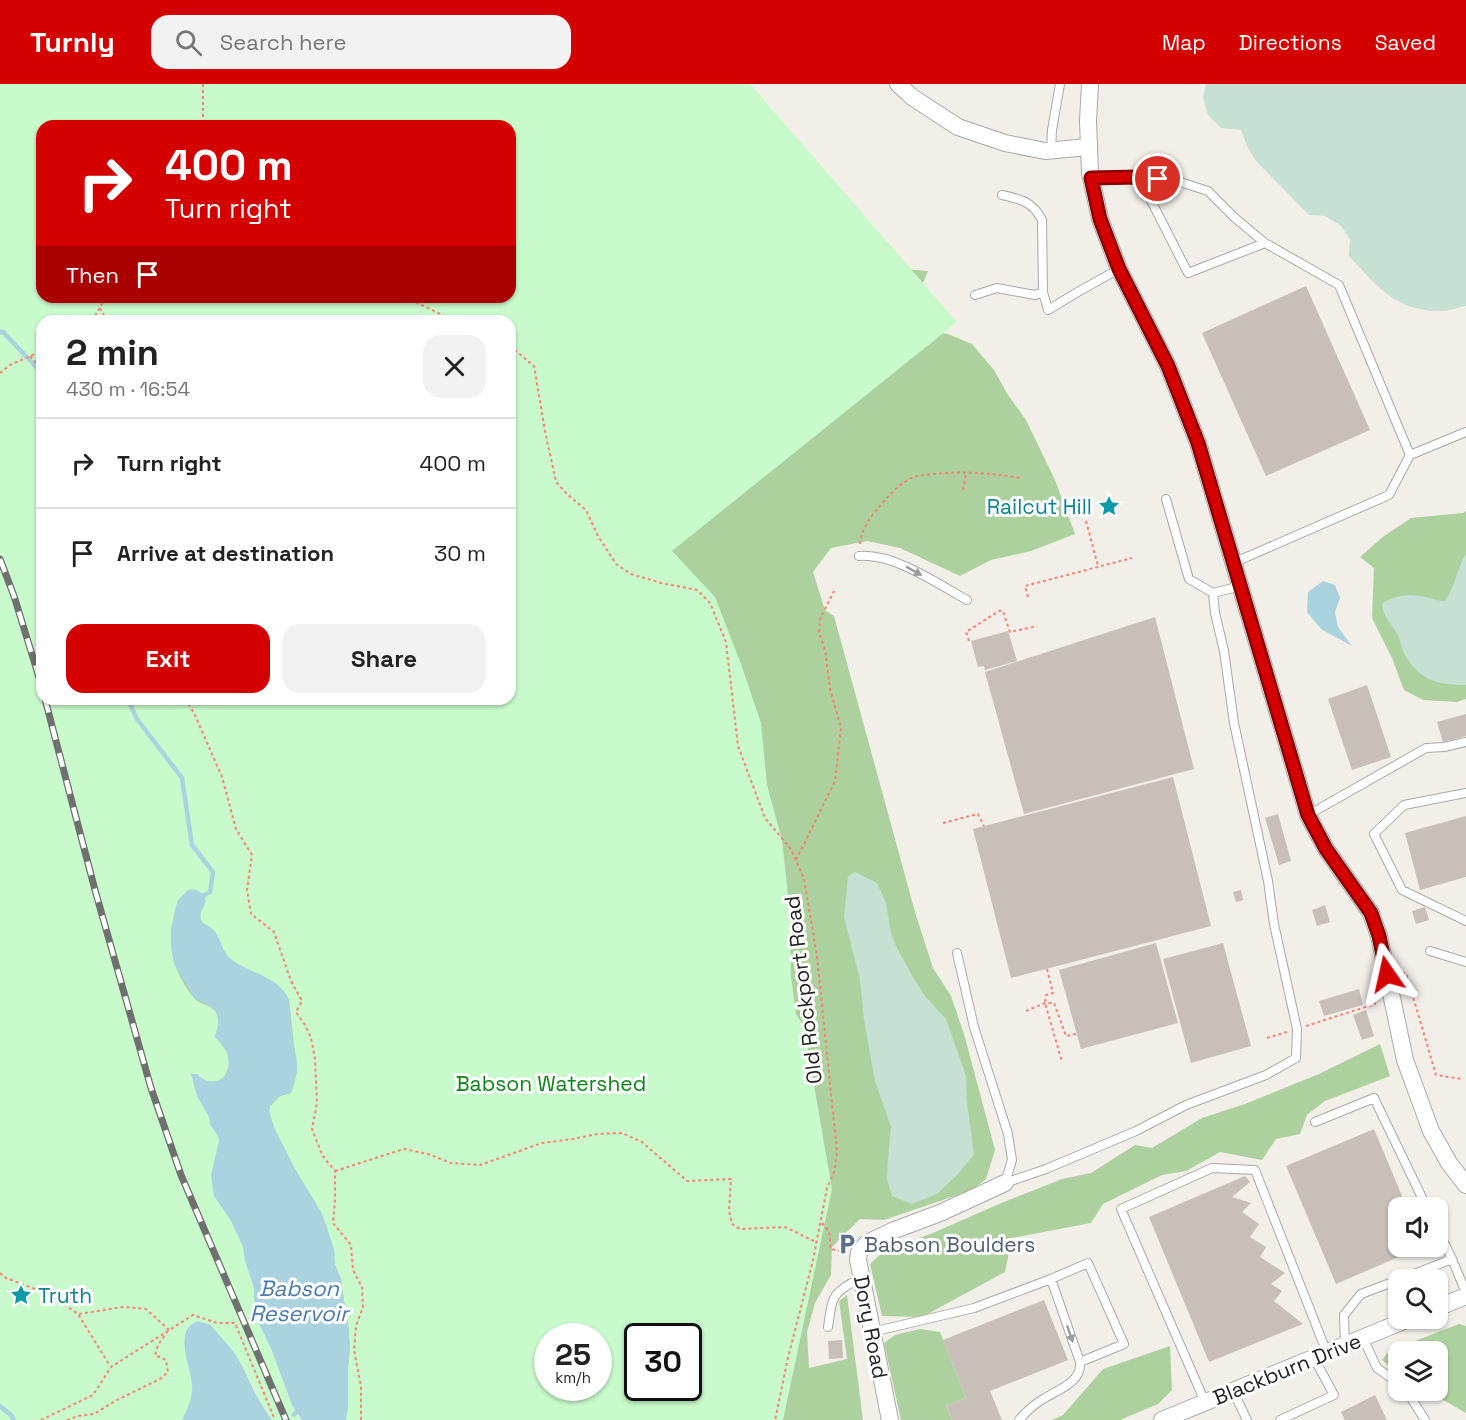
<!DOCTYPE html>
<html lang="en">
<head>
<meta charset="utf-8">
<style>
	:root { --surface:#fff; --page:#f2f2f2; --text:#222; --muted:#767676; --line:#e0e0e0; --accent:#d40000 }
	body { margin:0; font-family:"Space Grotesk",sans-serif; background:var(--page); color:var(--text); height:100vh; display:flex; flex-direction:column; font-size:22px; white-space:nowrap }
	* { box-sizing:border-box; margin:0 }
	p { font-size:20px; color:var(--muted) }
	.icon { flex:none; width:33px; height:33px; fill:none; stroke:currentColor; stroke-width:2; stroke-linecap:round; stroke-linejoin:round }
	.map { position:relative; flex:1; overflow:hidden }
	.side { position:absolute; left:36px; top:231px; width:480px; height:390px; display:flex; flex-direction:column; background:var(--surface); border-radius:18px; box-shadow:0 2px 4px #0004 }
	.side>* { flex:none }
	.top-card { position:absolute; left:36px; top:36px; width:480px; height:183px; border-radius:18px; box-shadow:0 2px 4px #0004; background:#d40000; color:#fff; overflow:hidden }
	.tools { position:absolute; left:1388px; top:1113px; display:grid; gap:12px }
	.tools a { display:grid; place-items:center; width:60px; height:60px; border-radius:12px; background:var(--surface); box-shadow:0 2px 4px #0004; font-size:30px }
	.speed { position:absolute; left:534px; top:1239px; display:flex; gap:12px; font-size:30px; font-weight:700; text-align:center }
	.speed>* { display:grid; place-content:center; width:78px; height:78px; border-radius:50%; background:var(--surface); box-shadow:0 2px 4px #0004; line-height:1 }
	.speed small { font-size:15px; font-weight:400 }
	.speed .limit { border:3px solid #111; border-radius:9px; background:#fff; color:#111 }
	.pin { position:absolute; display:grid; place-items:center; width:51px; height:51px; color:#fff; margin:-26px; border:3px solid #fff; border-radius:50%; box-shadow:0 2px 6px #0007 }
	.me { position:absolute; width:66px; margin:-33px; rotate:349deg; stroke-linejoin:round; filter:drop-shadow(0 0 4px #0008) }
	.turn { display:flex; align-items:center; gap:21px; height:126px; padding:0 30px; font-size:27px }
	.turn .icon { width:78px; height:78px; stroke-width:2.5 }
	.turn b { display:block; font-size:42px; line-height:51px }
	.then { display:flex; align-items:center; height:57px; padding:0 30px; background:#0003; gap:12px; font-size:22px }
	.round { display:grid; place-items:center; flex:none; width:63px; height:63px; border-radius:18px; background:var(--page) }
	.head { display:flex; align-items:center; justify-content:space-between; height:102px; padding:0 30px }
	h1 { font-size:36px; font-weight:700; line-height:45px }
	.action { display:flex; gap:12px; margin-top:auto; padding:12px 30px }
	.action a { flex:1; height:69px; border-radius:18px; background:var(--accent); color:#fff; font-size:24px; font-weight:700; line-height:69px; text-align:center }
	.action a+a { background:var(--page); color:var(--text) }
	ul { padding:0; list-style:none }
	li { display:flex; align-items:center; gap:18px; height:90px; padding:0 30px; border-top:2px solid var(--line) }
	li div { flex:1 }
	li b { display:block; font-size:22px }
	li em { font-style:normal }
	header { display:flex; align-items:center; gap:36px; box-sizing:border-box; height:84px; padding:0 30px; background:var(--accent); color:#fff }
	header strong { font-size:28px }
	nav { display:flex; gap:33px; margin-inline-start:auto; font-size:21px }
	.search { width:420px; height:54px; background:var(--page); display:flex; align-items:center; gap:15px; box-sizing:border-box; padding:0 21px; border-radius:18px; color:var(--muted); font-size:22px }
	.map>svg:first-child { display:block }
	.forest { fill:#add19e; fill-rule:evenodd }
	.wetland { fill:#c6e0d4 }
	.park { fill:#c8facc; fill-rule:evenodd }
	.water { fill:#aad3df }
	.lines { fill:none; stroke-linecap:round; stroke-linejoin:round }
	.stream { stroke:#aad3df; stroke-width:4.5 }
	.building { fill:#c7bfb8 }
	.service-casing { stroke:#a9a9a9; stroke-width:10 }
	.minor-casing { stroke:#a9a9a9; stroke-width:18 }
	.path { stroke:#fa8072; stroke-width:2; stroke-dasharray:3 3; stroke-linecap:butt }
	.service { stroke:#fff; stroke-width:8 }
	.minor { stroke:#fff; stroke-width:16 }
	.rail-casing { stroke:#707070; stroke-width:7 }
	.rail { stroke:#fff; stroke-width:4.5; stroke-dasharray:14; stroke-linecap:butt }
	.oneway { fill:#9c9c9c }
	.route-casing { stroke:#8a0000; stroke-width:15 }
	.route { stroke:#d40000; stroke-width:10 }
	.labels { text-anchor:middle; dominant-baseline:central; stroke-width:6; stroke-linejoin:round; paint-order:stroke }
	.culture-label { font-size:21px; fill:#0d838f; stroke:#fff; text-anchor:end }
	.street-label { font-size:21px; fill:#222; stroke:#fff }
	.park-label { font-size:21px; fill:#0c8416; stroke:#fff }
	.service-label { font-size:21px; fill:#4e5e75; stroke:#fff; text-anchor:start }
	.water-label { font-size:22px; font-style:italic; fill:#4a7aab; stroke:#fff }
</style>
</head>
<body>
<header>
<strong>Turnly</strong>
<div class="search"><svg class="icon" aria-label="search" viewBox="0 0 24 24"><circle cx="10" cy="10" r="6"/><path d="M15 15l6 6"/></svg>Search here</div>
<nav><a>Map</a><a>Directions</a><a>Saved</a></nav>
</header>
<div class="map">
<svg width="1466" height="1336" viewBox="0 0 1466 1336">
	<rect width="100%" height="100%" fill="#f2efe9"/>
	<path class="forest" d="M0,0H744L904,185L928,187L911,228L921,246L948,250L972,260L994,286L1008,311L1026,336L1055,396L1075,450L1031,467L991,476L960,492L900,464L867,457L831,464L813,488L825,526L834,532L915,828L933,884L951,912L964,950L995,1066L986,1095L972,1106L884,1136L860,1135L832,1163L831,1191L815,1219L807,1248L809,1284L847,1275L839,1217L847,1211L863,1336H346L347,1329L79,710L510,615V237H42ZM42,42H510V213H42ZM548,1252H598V1304H548ZM638,1252H688V1304H638Z
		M1466,427V615L1457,618L1423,616L1404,606L1392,574L1372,534L1374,484L1360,473L1384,452L1411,434L1463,429Z
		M1380,960L1390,992L1325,1017L1307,1031L1300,1050L1276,1055L1262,1076L1220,1068L1186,1087L1162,1091L1103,1120L1091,1139L1012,1154L1005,1188L922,1233L882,1232L870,1180L884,1167L933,1149L999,1120L1062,1095L1091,1089L1135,1061L1152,1064L1202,1034L1245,1020L1319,990Z
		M1459,1240L1466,1242V1329L1428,1307L1437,1306V1268H1398V1289L1382,1276L1389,1267Z
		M920,1245L940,1248L966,1314L946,1322L952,1336H901L884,1259L895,1251Z
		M1170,1262L1172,1306L1158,1320L1120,1336H1052L1063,1331L1103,1285Z"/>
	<path class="wetland" d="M1206,0H1466V222C1458,223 1450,227 1443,227C1396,228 1378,203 1349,172L1350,155L1340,141L1325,132L1309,131L1256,77L1247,62L1241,46L1221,44L1208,31L1203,13Z
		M1466,470V601C1436,601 1418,596 1403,567C1401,562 1400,555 1397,549C1391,539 1383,533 1382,520C1392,512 1407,510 1420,512C1429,513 1436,517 1445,517C1455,503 1457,485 1466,470Z
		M855,788L877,799L886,819L891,849L896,862L914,895L925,912L946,935L966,992L967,1018L974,1070L958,1090L937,1110L912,1120L892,1112L887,1095L888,1075L891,1043L875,997L864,936L860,896L844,833L848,793Z"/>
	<path class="park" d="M0,0H750L957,238L672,467L715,513L741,580L761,639L767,701L782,756L790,830L791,893L796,930L804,943L832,1105L783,1336H346L348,1321V1284L350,1263L348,1238L346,1232L341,1195L335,1181L334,1166L321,1128L296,1087L275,1046L269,1028L270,1022L280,1012L291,1009L297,988L289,916C277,891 246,891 228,873C221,866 221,856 215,848C208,839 198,842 201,827L178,816C167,852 169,884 194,914C201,922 213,920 217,930C220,937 217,946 215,953C220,958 224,963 227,968C232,979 227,997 214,998C206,998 198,994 191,991L197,1012L209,1033L210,1040L218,1052L219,1057L211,1091L214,1112L231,1137L243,1163L245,1177L254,1204V1227L257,1235L272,1267L292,1321L302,1336H272C267,1328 261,1321 257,1312C250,1297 244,1282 234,1268C228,1260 221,1254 215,1247C212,1242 211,1240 205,1239C169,1230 192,1287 192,1301C193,1314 188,1325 182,1336H0ZM42,42H510V213H42ZM42,237H510V615H42ZM548,1252H598V1304H548ZM638,1252H688V1304H638Z"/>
	<path class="water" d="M1323,497L1335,501L1340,514L1335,528L1338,543L1352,562L1321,545L1307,528L1308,508Z
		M194,805C220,816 193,826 202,838C205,842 210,842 213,846C222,854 221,868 232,876C248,888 274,892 286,910C291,917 291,941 292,950C293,962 298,974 297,986C296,994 294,1002 291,1009L279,1012L270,1022L269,1028L275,1046L296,1087L321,1128L327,1143L334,1166L335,1181L341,1195L346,1232L348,1238L350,1263L348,1284V1321L346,1336H302L292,1321L272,1267L257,1235L254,1227V1204L245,1177L243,1163L231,1137L214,1112L211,1091L219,1057L218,1052L210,1040L209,1033L197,1012L191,990H197C212,1006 233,995 228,973C227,965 220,959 215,953C218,944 221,930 212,924C207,919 200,919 194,914L174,880L171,862V845L176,823L178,816L188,806Z
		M198,1237L211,1241C218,1251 228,1259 235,1270C245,1284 250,1301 259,1316C263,1323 267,1329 272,1336H182C188,1324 193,1314 192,1300C191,1283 172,1245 198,1237Z"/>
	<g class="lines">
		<path class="stream" d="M0,248H3L40,287L39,310L42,332
			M129,615V618L137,635L182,694L192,761L213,788L210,808L200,813
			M0,1322L11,1331L14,1336
			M294,1331L300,1323"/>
	</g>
	<path class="building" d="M1306,202L1370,346L1266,392L1202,249Z
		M1155,533L1194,685L1024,730L985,588Z
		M1008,547L1017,577L985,586L984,582L978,583L971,557Z
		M1367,601L1391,673L1352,686L1328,615Z
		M1466,630V652L1443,658L1437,638Z
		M1173,693L1211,842L1011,894L973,745Z
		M1278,730L1291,777L1279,781L1265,734Z
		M1466,732V793L1420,806L1405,749Z
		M1241,806L1243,816L1236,818L1233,808Z
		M1325,821L1330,838L1317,842L1312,826Z
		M1425,823L1429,836L1416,840L1412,827Z
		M1156,859L1178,939L1081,965L1059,886Z
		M1223,859L1251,962L1191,979L1163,875Z
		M1359,905L1363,921L1324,932L1319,917Z
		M1366,926L1374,952L1362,956L1353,931Z
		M1374,1045L1407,1124H1398V1162H1424L1336,1200L1286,1082Z
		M1245,1092L1250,1098L1232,1113L1251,1119L1242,1128L1259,1140L1250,1153L1266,1163L1260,1173L1285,1189L1271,1200L1282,1207L1274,1217L1303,1240L1209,1278L1149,1133Z
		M1044,1216L1068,1276L990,1307L1002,1336H952L946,1322L966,1314L943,1256Z
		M842,1256L843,1274L829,1275L828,1257Z
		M1375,1311L1387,1336H1345L1341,1328Z"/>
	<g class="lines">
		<defs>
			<path id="service" d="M1051,66L1052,46L1060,0
				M1139,93L1177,97L1208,107L1235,134L1265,159
				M1091,94L1139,93L1188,189L1265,159L1339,201L1410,371L1466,348
				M1002,111C1021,115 1033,118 1042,136L1043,208L1048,226L1076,209L1119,185
				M975,211L997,204L1035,211L1043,208
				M1166,415L1189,495L1213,509L1241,502
				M859,472C893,469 937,499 967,516
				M1233,479L1389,411L1410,371
				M1466,709L1404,721L1374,750L1402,806L1466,837
				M1308,731L1426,664L1444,663L1466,658
				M1430,867L1466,878
				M957,869L974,943L1008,1050L1012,1076L1005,1099
				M1315,1038L1374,1014L1427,1124
				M1005,1099L1046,1085L1136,1047L1186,1021L1266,991L1296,974L1297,945L1274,840L1268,797L1234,639L1224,567L1215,529L1213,509
				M1437,1144L1452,1175
				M1399,1196L1452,1175L1466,1209
				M828,1243C833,1209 832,1210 862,1193
				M872,1248L974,1224L1051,1195L1088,1179L1124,1260L1080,1278
				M1363,1254L1377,1284L1398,1299
				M1345,1261L1344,1231L1361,1210L1398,1196
				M1406,1306L1425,1336
				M1233,1307L1247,1336
				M1205,1318L1121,1125L1212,1084L1255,1086L1327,1269
				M1019,1336C1026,1328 1035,1319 1045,1314C1059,1305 1082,1298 1080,1278L1051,1195
				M1280,1336L1334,1311L1314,1274"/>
			<path id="minor" d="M898,0L912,13L958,43L1005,59L1045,67L1088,63
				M1090,0L1088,37L1090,89L1100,135L1119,185L1168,282L1198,359L1308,731L1326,765L1371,829L1379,852L1405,976L1431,1047L1449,1079L1466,1101
				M1437,1224L1466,1212
				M890,1336L858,1176L859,1168L867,1159L892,1147L940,1129L1005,1099
				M1162,1336L1411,1234"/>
		</defs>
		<use href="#service" class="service-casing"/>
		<use href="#minor" class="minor-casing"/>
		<path class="path" d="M203,0V42
			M405,213L455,237
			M100,224L107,237
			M92,237L106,213
			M510,262L534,282L545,347L556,398L568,411L586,426L598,452L616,480L631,490L661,499L697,506L710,519L726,558L738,662L765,734L791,765L804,795L817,872L837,1068L834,1088L827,1104L813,1176L788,1274L775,1336
			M30,272C38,280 41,284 42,296
			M0,289L10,281L42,267
			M42,302V318
			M963,406L966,389
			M1086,437L1098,482
			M860,460C861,446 870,433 879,423C888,412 901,398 914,393C920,391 926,391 932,390C964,387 989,389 1021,394
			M1028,513L1025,502L1132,474
			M969,557L966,548L999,527H1003L1010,548L1037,542
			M185,615L194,629L222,693L236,745L252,771L247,806L251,830L274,848L291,897L302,917L296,928L305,941L311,954L315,975L317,1019L312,1045L322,1071L335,1087V1116L333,1139L351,1161L353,1186L362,1203L363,1223L356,1242L354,1266L361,1302V1336
			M943,739L978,730L984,742
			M796,776L835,697L841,644L830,605L825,566L819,548L820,535L834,507
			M1047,885L1053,909L1046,911L1045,919L1062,978
			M1402,889H1406L1436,991L1462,995
			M1026,927L1045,919H1054L1066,952L1076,950
			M1306,942L1375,920L1374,908
			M1267,954L1287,948
			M335,1087L404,1065L428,1070L451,1079L480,1081L542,1059L573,1055L597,1050L622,1049L642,1058L687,1097L731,1095L729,1127L732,1140L740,1145L785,1143L816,1158
			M822,1139L829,1147L831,1165L844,1168
			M0,1189L6,1194L51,1211L78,1230L110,1282
			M79,1230L123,1223L146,1225L169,1246
			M41,1336L93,1311L111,1283L193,1231L217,1239H235L275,1336
			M67,1336L78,1332L94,1330L115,1317L160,1295L168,1288L166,1276L155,1271L158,1261L167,1248"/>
		<use href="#service" class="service"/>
		<use href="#minor" class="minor"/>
		<defs>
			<path id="rail" d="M0,475L14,512L42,603
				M45,615L95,806L151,1004L181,1091L286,1336"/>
		</defs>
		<use href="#rail" class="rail-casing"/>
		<use href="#rail" class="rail"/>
	</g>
	<defs><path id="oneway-solid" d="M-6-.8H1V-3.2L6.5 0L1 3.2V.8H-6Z" transform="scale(1.5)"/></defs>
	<g class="oneway">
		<use href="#oneway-solid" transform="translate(914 487) rotate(29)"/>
		<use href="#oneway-solid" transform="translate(1070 1250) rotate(71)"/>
	</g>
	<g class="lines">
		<defs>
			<path id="route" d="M1158,95L1139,93L1091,94L1100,135L1119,185L1168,282L1198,359L1308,731L1326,765L1371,829L1379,852L1387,890"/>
		</defs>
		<use href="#route" class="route-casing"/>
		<use href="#route" class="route"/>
	</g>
	<defs>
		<symbol id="sight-bare" viewBox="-9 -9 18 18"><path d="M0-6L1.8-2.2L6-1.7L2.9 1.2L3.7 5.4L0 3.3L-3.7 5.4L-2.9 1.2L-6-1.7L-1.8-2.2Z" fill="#0f9aa8" stroke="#fff" stroke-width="2.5" paint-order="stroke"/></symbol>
		<symbol id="parking-bare" viewBox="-9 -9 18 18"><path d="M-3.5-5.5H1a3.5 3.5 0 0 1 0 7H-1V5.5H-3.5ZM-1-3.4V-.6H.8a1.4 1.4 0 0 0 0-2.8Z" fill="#5c6f8a" stroke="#fff" stroke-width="2.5" paint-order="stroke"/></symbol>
	</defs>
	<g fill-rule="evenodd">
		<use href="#sight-bare" x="1094" y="407" width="30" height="30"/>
		<use href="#parking-bare" x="832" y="1145" width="30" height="30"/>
		<use href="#sight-bare" x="6" y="1196" width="30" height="30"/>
	</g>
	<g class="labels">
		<g class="culture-label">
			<text x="1092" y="422">Railcut Hill</text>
			<text x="38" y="1211" text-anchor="start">Truth</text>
		</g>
		<g class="street-label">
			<text transform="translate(803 906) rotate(-97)">Old Rockport Road</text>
			<text transform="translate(871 1243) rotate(79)">Dory Road</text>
			<text transform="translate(1287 1285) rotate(-22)">Blackburn Drive</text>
		</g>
		<g class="park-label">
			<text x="551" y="999">Babson Watershed</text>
		</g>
		<g class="service-label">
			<text x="864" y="1160">Babson Boulders</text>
		</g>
		<g class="water-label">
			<text x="299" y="1204">Babson<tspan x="299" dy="25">Reservoir</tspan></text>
		</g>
	</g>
</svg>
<div class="tools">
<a><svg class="icon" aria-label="sound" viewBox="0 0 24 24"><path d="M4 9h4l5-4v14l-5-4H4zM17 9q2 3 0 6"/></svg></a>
<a><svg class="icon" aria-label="search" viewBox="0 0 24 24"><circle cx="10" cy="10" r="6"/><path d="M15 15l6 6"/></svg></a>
<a><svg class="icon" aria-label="layers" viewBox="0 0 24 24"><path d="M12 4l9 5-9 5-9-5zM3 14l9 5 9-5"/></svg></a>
</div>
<div class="speed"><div>25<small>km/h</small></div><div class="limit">30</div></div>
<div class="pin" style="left:1158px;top:95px;background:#d93025"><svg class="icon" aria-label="arrive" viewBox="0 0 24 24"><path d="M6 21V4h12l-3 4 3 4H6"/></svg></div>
<svg class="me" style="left:1387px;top:890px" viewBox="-20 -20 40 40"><path d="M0-17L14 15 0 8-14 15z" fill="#d40000" stroke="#fff" stroke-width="4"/></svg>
<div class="top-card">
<div class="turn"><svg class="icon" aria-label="right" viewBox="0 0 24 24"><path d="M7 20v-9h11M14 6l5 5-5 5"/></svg><div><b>400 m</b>Turn right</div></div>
<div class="then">Then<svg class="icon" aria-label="arrive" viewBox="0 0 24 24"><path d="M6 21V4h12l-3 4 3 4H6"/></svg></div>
</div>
<section class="side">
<div class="head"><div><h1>2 min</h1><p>430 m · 16:54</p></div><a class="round"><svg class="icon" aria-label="close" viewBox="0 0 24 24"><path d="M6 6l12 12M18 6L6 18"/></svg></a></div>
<ul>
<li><svg class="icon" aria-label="right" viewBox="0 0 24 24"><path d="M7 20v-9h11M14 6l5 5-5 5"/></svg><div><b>Turn right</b></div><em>400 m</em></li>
<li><svg class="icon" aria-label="arrive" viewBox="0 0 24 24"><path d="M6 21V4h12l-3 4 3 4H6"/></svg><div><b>Arrive at destination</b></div><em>30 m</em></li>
</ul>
<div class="action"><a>Exit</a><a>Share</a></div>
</section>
</div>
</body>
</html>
